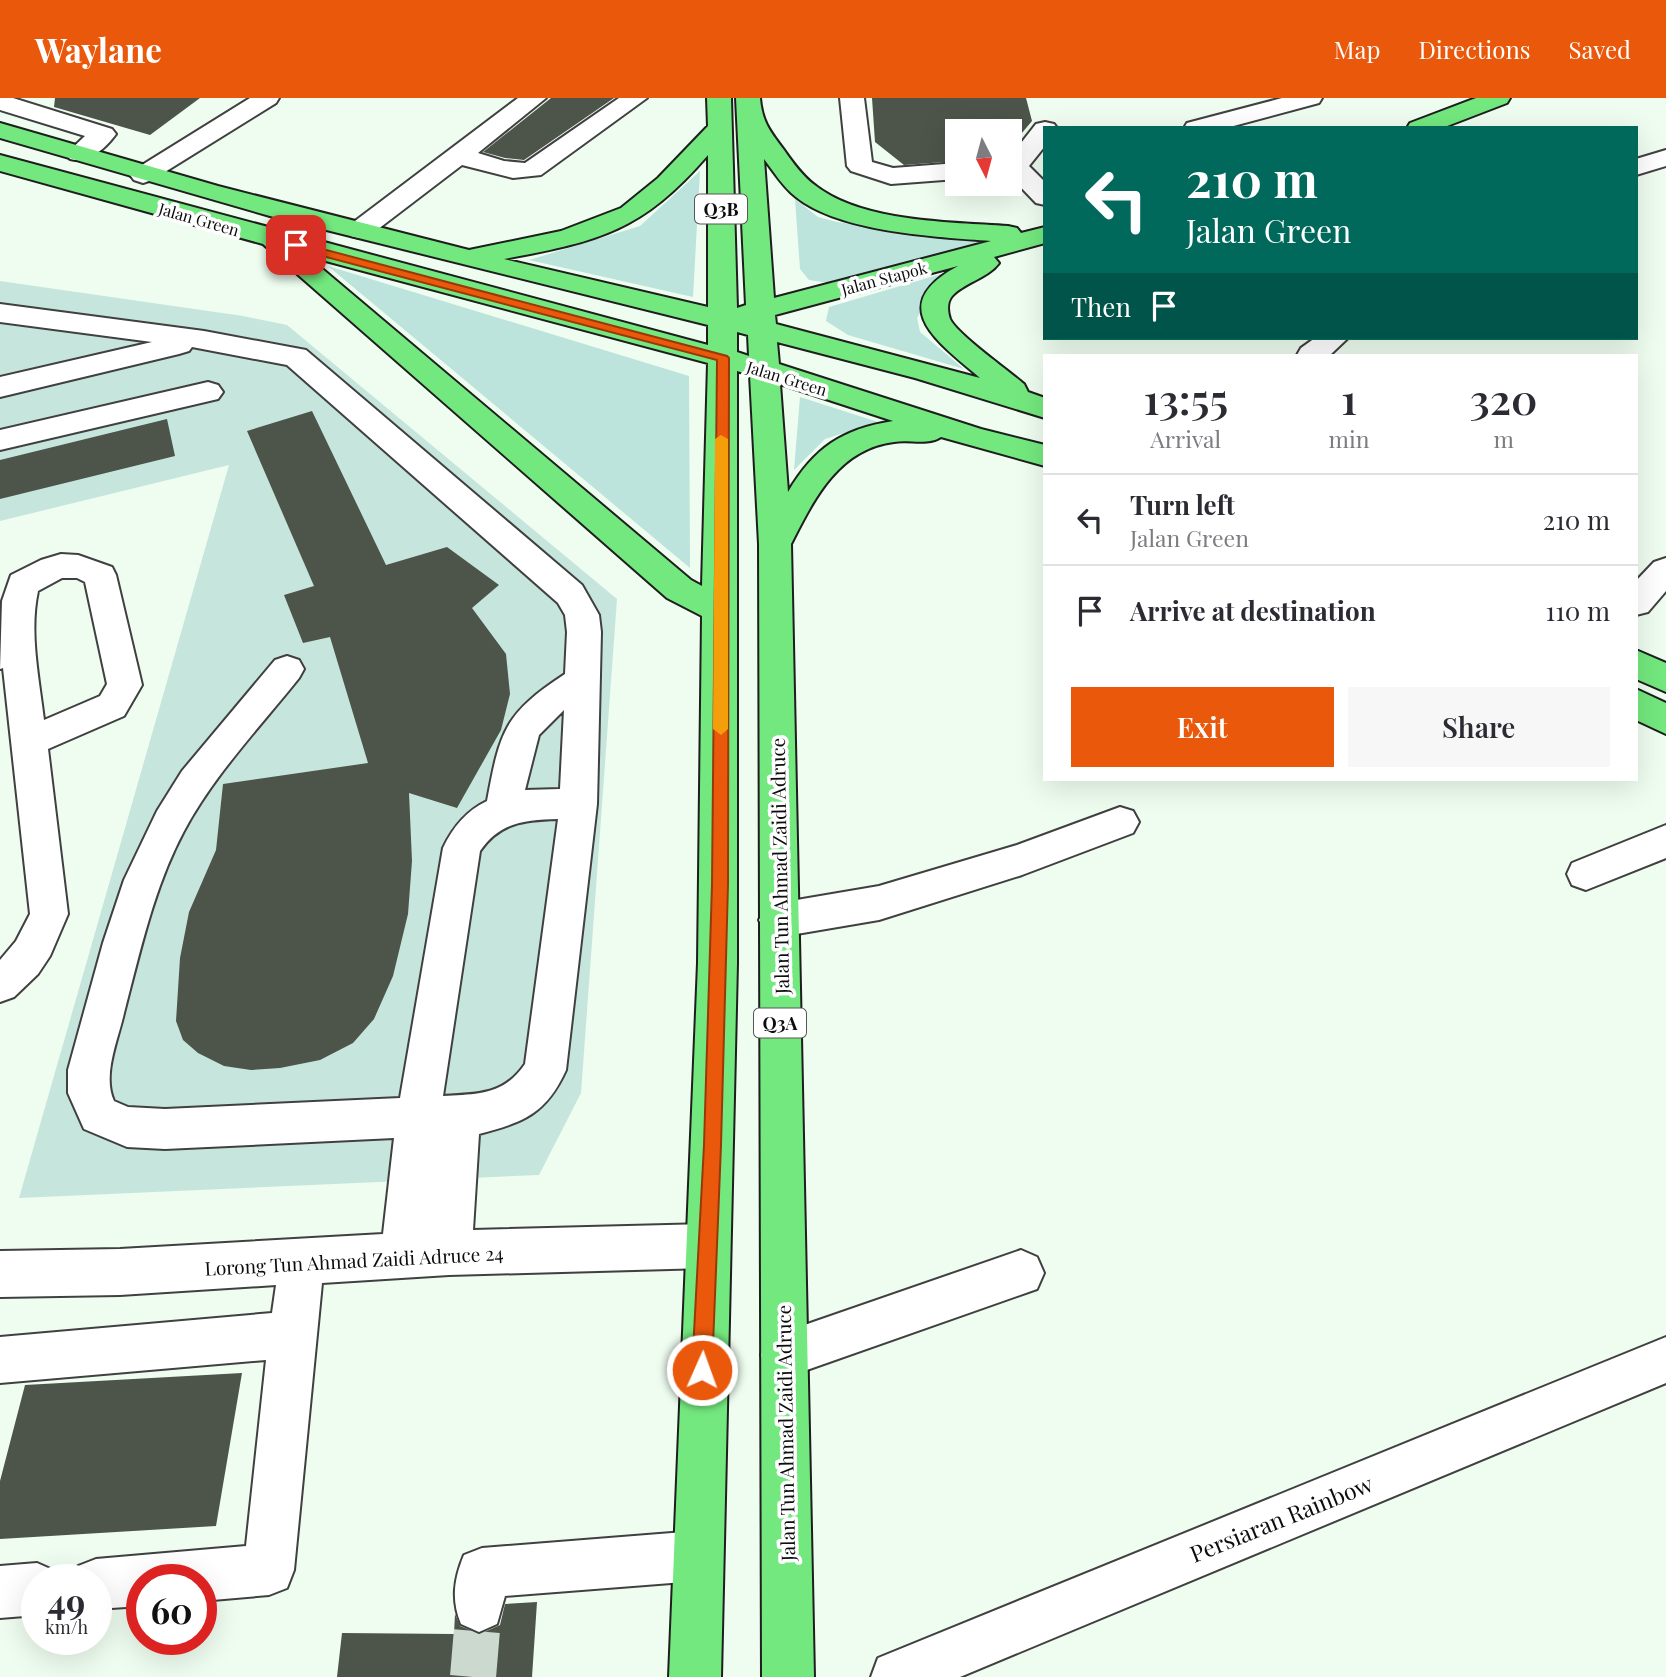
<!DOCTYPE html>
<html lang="en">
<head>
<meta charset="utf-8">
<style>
	:root { --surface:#fff; --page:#f7f7f7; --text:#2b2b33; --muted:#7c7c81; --line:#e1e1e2; --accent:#ea580c }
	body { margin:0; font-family:"Playfair Display",serif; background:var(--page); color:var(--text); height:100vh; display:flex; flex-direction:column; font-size:26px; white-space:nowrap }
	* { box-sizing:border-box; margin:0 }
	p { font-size:23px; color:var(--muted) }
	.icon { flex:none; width:38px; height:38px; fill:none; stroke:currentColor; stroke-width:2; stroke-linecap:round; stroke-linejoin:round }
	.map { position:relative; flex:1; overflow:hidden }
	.drawer { position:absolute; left:1043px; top:256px; width:595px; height:427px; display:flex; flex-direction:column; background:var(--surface); border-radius:0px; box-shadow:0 7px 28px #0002 }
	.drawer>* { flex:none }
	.banner { position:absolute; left:1043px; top:28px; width:595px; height:214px; border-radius:0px; box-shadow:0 7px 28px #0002; background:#00695c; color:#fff; overflow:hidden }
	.needle { width:46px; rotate:174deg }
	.fabs { position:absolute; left:945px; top:21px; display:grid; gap:14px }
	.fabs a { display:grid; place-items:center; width:77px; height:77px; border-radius:0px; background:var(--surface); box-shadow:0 7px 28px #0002; font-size:35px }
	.speed { position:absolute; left:21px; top:1466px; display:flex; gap:14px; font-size:35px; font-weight:700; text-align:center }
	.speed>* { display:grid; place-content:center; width:91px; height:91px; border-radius:50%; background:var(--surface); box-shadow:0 7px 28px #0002; line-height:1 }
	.speed small { font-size:18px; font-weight:400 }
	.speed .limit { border:10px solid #d22; background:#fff; color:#111 }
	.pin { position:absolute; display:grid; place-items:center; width:60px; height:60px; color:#fff; margin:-30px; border-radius:14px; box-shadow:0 4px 10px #0006 }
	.me { position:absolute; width:77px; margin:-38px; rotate:2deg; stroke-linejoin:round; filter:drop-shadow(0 0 5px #0008) }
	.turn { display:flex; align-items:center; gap:24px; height:147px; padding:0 28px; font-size:32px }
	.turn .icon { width:91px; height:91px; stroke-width:2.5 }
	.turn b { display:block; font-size:49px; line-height:60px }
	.then { display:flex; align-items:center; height:66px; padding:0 28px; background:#0003; gap:14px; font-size:26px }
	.eta { display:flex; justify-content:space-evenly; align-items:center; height:119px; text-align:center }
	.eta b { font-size:42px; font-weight:600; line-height:49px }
	.button { display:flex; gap:14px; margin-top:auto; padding:14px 28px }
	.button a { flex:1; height:80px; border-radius:0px; background:var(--accent); color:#fff; font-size:28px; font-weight:600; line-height:80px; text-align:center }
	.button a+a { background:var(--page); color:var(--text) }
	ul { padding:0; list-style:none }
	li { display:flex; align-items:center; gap:21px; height:91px; padding:0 28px; border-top:2px solid var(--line) }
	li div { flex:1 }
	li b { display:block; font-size:26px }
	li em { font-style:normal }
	header { display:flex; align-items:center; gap:42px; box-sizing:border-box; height:98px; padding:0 35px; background:var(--accent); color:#fff }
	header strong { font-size:33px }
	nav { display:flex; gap:38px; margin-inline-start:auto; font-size:24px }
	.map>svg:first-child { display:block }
	.green { fill:#bce3dc }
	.pitch { fill:#c6e6dd }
	.building { fill:#4d544a }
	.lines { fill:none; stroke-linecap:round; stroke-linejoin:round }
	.minor-tunnel { stroke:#ccd9ce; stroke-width:46; stroke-dasharray:46 23; stroke-linecap:butt }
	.minor-casing { stroke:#404040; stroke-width:4 }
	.major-casing { stroke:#1e1e1e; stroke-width:4 }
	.minor { fill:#fff; fill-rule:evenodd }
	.major { fill:#73e87e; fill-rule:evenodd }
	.route { fill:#ea580c; stroke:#983908; stroke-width:2 }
	.slow { fill:#f59e0b }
	.labels { text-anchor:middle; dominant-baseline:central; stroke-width:7; stroke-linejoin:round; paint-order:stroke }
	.far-street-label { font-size:16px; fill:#0d0d0d; stroke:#fff }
	.shield { fill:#fff; stroke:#565656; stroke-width:2 }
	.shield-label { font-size:18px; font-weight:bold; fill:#0d0d0d }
	.street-label { font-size:19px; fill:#0d0d0d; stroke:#fff }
	.near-street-label { font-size:23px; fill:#0d0d0d; stroke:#fff }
</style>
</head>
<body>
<header>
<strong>Waylane</strong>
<nav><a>Map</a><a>Directions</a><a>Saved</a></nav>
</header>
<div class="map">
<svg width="1666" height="1579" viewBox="0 0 1666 1579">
	<rect width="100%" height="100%" fill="#eefdf0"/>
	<path class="green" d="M700,73L693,199L529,162L640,128Z
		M795,101L818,119L837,124L999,146L835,186L809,182L800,171Z
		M328,168L689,278L690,470Z
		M941,176L917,220L920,234L964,271L848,237L826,223L829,209Z
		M800,299L878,324L825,341L794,372Z"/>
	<path class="pitch" d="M0,183L243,218L287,227L617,501L581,995L539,1077L19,1100L229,367L0,423Z"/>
	<path class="building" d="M55,0H200L150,37L54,9Z
		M551,0H614L524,62L505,60L483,54Z
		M872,0H1026L1032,23L1010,49V33H957V63L904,67L875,44Z
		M312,313L386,467L447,449L499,487L472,510L506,556L510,596L501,632L457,710L409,695L412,763L408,816L393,878L374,921L353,945L320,962L280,970L251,972L224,968L198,955L183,942L176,923L180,860L189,814L216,752L223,686L368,665L330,539L303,545L284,497L314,488L247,333Z
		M167,321L175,358L0,401V362Z
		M242,1275L216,1428L0,1441V1383L25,1287Z
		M537,1504L532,1579H337L342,1535L454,1536L455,1516L460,1528L480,1536L500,1527L505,1506Z"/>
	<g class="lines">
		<path class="minor-tunnel" d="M473,1579L479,1508"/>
		<defs>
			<path id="minor" d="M0,0H13L112,31L116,36C105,51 88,66 70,61L66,56L85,38L0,12Z
				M250,0H279L276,5L152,82L143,85L134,82L130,77L134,72Z
				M518,0H546L478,55L504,63L525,65L619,0H647L541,77L513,80L462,67L369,138L360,140L351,138L347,132L351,126Z
				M840,0H864L872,64L893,70L957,65V81L891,86L851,73L847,68Z
				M1282,0H1322L1319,5L1226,30H1184L1187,25Z
				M1045,24L1054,26L1057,30H1045V48L1029,68L1045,84V107L1036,105L1010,78V59L1036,26Z
				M1666,52V68L1636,77V61Z
				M0,206L204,233L306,252L582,487L599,517L601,534L597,706L566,972C546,1016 524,1024 479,1036L473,1132L707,1126L723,1132L729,1148L723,1164L707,1170L449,1177L322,1185L294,1472L287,1490L269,1497L201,1503V1482H142V1508L96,1511V1482H72L78,1468L96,1461L246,1448L266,1262L0,1285V1239L272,1215L276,1187L120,1197L0,1199V1153L120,1151L383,1136L394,1040L165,1051L127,1049L84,1031L68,995V972L103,845L124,782L157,713L182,673L275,562L287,558L299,562L304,571L299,580C259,630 214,677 184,733C154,789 140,854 124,915C118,942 102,977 114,1003L128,1009L165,1011L400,1000L443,750C453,729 466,713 487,703C500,633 504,616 565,576L567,534L565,517L558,505L287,267L192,249L189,253L179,256L0,299V279L152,244L0,224ZM564,612L560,691L525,692L539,637ZM558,721L525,966C504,997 478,996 443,998L480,753C500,724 525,722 558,721Z
				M1315,240H1348L1330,257H1297L1301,250Z
				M208,284L218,287L223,294L218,301L0,352V332Z
				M61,456L78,457L112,469L116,477L142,587L124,618L48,651L68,816L50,858L38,876L14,899L0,904V862L16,843L30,816L3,570L0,571L2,503L11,477L41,462ZM62,480H77L85,484L107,586L100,598L44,622C39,580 29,534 38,493Z
				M1666,460V493L1648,514L1636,517V483L1654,464Z
				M1120,709L1133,713L1139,724L1133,735L1022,777L879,822L779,839L765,834L759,822L765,810L779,805L879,788L1017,747Z
				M1666,727V760L1586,792L1572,787L1567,776L1572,765Z
				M1021,1152L1037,1159L1044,1175L1037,1191L784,1280L767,1274L761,1257L767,1240Z
				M1666,1239V1285L960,1579H871L878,1560Z
				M697,1433L715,1440L722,1458L715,1476L697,1483L505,1498L497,1526L479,1534L461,1526C451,1502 454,1481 464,1457L482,1450Z
				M37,1465L55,1473L59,1482H37V1517L0,1520V1468Z"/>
			<path id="major" d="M707,0H731L737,210L746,207L736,0H760C762,24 770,33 784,52C793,65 803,79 816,88C863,124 950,124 1008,128L1017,130L1021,135L1045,129V145L994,159L999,165C989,179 967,184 954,196C947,202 947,212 950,221C957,236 1009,273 1024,286L1028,294L1045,300V320L915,280L777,244L779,266L981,331L1045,347V368L941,339C927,348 909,341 894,344C838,351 814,401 791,446L814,1579H762L759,446L750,277L737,273V865L721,1579H669L698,865L702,518L667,500L263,146L0,73V57L708,247V227L270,118L0,40V25L218,88L469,152L561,133L621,110L658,80L708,28ZM708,57V209L504,161C601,143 642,133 708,57ZM764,61C774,74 783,89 796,99C839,134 936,139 991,143L774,200ZM307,158L708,265L702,488L691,482ZM958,168C884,208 938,244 980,280L776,226L775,217ZM737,234L748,237L749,258L737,254ZM780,286L893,323C842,331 814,350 788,394Z
				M1476,0H1510L1507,5L1442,30H1407L1410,25Z
				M1636,552L1666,565V594L1636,581Z
				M1636,591L1666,605V636L1636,622Z"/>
		</defs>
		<use href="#minor" class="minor-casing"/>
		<use href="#major" class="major-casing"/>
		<use href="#minor" class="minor"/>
		<use href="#major" class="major"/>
	</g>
	<path class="route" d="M296,144L727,258L729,260L728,786L721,1047L712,1272L709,1279L702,1281L695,1279L692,1272L704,1047L712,786L717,262L292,150L291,147Z"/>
	<path class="slow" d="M721,337L728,341V631L721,637L713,631L715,341Z"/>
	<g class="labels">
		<g class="far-street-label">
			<text transform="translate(199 121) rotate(16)">Jalan Green</text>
			<text transform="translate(884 180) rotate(-15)">Jalan Stapok</text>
			<text transform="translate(787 280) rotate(17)">Jalan Green</text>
		</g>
		<g class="shield">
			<rect x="695" y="96.5" width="52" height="29" rx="5"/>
			<rect x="754" y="910.5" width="52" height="29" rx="5"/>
		</g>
		<g class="shield-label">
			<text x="721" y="111">Q3B</text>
			<text x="780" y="925">Q3A</text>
		</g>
		<g class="street-label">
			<text transform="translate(779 768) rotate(-91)">Jalan Tun Ahmad Zaidi Adruce</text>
			<text transform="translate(354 1162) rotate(-3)">Lorong Tun Ahmad Zaidi Adruce 24</text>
			<text transform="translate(785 1335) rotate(-91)">Jalan Tun Ahmad Zaidi Adruce</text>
		</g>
		<g class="near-street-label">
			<text transform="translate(1281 1420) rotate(-22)">Persiaran Rainbow</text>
		</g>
	</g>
</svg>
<div class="fabs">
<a><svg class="needle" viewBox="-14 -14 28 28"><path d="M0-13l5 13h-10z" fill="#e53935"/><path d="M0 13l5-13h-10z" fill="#7c7c81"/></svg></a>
</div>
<div class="speed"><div>49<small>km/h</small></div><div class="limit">60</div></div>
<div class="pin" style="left:296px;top:147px;background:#d93025"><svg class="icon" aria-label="arrive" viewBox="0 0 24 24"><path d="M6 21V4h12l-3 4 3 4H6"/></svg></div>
<svg class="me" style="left:702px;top:1272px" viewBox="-20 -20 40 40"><circle r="17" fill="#ea580c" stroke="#fff" stroke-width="3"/><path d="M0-11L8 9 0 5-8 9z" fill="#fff"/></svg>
<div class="banner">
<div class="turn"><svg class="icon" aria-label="left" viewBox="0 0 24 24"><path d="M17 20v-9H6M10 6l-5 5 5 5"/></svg><div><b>210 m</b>Jalan Green</div></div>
<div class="then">Then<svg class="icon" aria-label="arrive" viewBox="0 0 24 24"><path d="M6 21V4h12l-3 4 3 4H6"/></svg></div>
</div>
<section class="drawer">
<div class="eta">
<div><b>13:55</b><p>Arrival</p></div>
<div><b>1</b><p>min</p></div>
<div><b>320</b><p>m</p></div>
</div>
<ul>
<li><svg class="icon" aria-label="left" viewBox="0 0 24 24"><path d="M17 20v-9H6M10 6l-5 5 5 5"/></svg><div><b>Turn left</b><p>Jalan Green</p></div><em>210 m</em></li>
<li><svg class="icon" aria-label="arrive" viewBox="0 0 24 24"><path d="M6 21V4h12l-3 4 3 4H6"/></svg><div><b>Arrive at destination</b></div><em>110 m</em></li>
</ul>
<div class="button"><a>Exit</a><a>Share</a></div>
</section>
</div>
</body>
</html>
